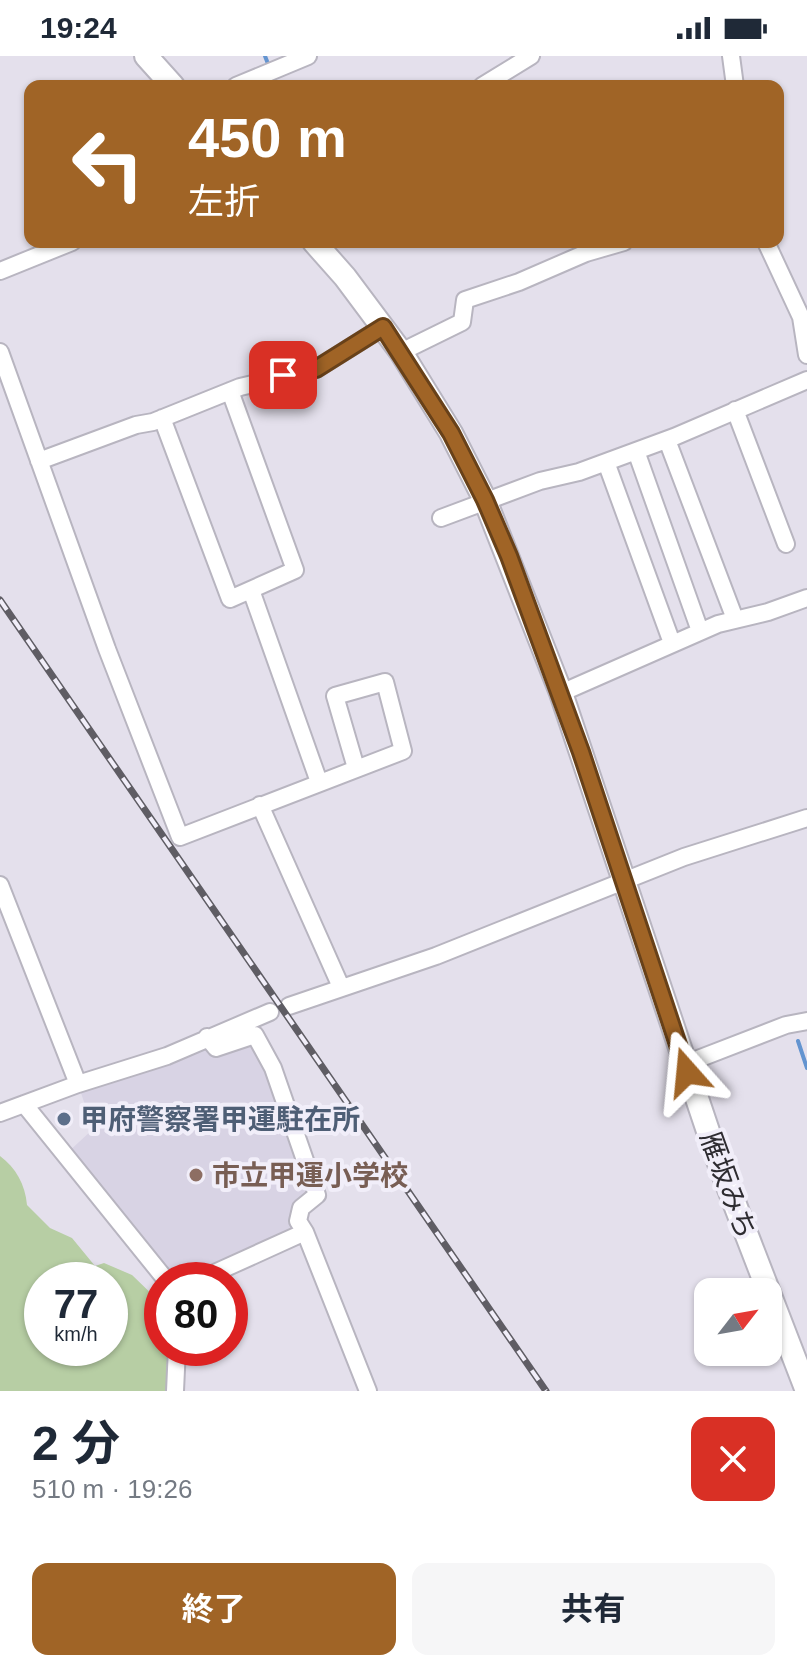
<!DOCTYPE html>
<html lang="ja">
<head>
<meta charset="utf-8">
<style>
	:root { --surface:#fff; --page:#f6f6f7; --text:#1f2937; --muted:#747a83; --accent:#a06426 }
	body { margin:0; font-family:Arial,"Noto Sans JP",sans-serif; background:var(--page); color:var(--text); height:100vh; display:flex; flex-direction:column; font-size:30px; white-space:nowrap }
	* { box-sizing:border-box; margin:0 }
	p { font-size:26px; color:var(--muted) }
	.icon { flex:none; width:44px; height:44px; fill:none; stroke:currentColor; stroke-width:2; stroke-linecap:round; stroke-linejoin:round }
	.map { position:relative; height:1335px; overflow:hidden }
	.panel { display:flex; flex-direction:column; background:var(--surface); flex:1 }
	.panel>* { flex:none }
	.guide { position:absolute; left:24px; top:24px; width:760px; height:168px; border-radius:16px; box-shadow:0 2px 6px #0004; background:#a06426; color:#fff; overflow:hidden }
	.needle { width:52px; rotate:59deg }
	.controls { position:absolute; left:694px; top:1222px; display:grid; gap:16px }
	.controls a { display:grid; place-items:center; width:88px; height:88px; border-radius:16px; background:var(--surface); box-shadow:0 2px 6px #0004; font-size:40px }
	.speed { position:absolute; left:24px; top:1206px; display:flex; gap:16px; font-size:40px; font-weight:700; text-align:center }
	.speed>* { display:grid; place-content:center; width:104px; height:104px; border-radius:50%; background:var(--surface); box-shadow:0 2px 6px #0004; line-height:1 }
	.speed small { font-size:20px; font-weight:400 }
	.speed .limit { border:12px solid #d22; background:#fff; color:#111 }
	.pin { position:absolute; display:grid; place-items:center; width:68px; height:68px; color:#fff; margin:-34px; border-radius:16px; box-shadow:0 4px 12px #0006 }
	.me { position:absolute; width:88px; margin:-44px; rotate:342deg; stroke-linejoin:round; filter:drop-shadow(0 0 6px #0008) }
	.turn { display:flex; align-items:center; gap:28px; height:168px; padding:0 32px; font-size:36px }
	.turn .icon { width:104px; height:104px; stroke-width:2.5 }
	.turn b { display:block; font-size:56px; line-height:68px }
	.round { display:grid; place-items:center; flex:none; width:84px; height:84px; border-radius:16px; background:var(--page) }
	.head { display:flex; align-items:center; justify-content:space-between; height:136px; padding:0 32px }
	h1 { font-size:48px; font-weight:700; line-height:60px }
	.button { display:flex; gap:16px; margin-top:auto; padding:16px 32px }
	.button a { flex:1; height:92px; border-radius:16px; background:var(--accent); color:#fff; font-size:32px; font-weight:700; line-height:92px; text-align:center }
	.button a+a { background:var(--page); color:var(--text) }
	.status { display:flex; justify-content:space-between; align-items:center; height:56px; padding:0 40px; background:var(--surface); direction:ltr }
	.status svg { height:22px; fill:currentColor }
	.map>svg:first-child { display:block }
	.built { fill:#d8d3e4 }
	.green { fill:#b7cea4; fill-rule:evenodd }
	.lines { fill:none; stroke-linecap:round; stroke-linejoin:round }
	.stream { stroke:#6394d0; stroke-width:4 }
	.minor-casing { stroke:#b8b5c0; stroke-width:20 }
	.highway-casing { stroke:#b8b5c0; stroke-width:26 }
	.minor { stroke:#fff; stroke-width:16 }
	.highway { stroke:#fff; stroke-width:22 }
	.rail-casing { stroke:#5f5d64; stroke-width:7 }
	.rail { stroke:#f1eef9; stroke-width:4; stroke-dasharray:12; stroke-linecap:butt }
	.route-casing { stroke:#684119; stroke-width:20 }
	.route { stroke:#a06426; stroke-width:14 }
	.service-dot { fill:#5c6f8a; stroke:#f1eef9; stroke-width:3 }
	.education-dot { fill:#8d6e63; stroke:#f1eef9; stroke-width:3 }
	.labels { text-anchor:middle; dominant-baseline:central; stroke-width:8; stroke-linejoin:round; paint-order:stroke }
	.service-label { font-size:28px; font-weight:bold; fill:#4e5e75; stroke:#f1eef9; text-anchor:start }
	.education-label { font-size:28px; font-weight:bold; fill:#785e54; stroke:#f1eef9; text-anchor:start }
	.street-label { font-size:28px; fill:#2e2c31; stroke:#f1eef9 }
</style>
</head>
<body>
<div class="status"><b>19:24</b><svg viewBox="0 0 49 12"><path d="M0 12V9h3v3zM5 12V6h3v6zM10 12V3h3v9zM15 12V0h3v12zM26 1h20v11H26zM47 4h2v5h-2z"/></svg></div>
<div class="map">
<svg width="807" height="1335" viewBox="0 0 807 1335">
	<rect width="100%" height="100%" fill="#e4e0ec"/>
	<path class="built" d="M255,979L317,1139L301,1152L305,1176L199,1224H166L65,1099L93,1073L78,1028L167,1000Z"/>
	<path class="green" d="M0,1100C16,1112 25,1128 27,1149L50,1172L72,1182L95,1210L104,1207L132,1219L162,1248V1292H177L175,1335H0ZM42,1224H110V1292H42Z"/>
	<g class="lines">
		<path class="stream" d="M265,0L270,13
			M798,985L807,1012"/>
		<defs>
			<path id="minor" d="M731,0L735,30
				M236,30L308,0
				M482,30L531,0
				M766,186L801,261L807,299
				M0,215L72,186
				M0,296L107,593L180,781L403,695L385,626L335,640L356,712
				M401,296L462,266L465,244L519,226L586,197L624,186
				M735,354L786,488
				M162,362L230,543L295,514L230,335
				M667,384L735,563
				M636,395L700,575
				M39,405L136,369L153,366L240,331L316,313L383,271
				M606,406L672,587
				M441,462L540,425L579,416L674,381L807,324
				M251,534L319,726
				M561,637L718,568L768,556L807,542
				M260,749L341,931
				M0,829L78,1028
				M289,950L436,900L684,801L807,762
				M207,981L216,992L255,979L273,1012L317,1139L301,1152L298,1165L305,1176
				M685,1008L786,969L807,965
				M24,1048L166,1224
				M0,1057L78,1028L167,1000L270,956
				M199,1224L305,1176L368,1335
				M175,1335L177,1292"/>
			<path id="highway" d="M146,0L173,30
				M314,186L345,221L401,296L451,377L485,444L561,637L717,1102L807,1335"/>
		</defs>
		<use href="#minor" class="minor-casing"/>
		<use href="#highway" class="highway-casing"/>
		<use href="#minor" class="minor"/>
		<use href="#highway" class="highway"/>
		<defs>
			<path id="rail" d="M0,544L546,1335"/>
		</defs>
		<use href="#rail" class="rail-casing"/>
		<use href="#rail" class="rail"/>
	</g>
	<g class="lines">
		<defs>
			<path id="route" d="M283,319L316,313L383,271L451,377L485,444L509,500L581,696L687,1016"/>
		</defs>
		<use href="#route" class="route-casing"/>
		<use href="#route" class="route"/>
	</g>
	<circle class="service-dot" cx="64" cy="1063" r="8"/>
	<circle class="education-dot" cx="196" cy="1119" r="8"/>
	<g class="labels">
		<g class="service-label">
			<text x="80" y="1063">甲府警察署甲運駐在所</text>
		</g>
		<g class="education-label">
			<text x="212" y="1119">市立甲運小学校</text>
		</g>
		<g class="street-label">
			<text transform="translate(728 1129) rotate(70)">雁坂みち</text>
		</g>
	</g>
</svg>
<div class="controls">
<a><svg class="needle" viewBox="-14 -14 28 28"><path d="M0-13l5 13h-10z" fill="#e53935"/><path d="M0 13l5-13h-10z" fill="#747a83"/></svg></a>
</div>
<div class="speed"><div>77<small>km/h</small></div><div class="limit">80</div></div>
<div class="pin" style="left:283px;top:319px;background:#d93025"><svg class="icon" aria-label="arrive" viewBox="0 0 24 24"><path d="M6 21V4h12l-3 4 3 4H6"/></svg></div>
<svg class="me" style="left:687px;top:1016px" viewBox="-20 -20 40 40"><path d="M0-17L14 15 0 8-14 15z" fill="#a06426" stroke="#fff" stroke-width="4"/></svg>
<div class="guide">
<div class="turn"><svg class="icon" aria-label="left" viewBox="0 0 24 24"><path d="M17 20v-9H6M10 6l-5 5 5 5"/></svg><div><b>450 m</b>左折</div></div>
</div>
</div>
<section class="panel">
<div class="head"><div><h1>2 分</h1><p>510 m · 19:26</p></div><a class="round" style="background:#d93025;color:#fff"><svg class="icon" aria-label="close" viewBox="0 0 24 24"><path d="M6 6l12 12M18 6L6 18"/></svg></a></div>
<div class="button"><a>終了</a><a>共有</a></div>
</section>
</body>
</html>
